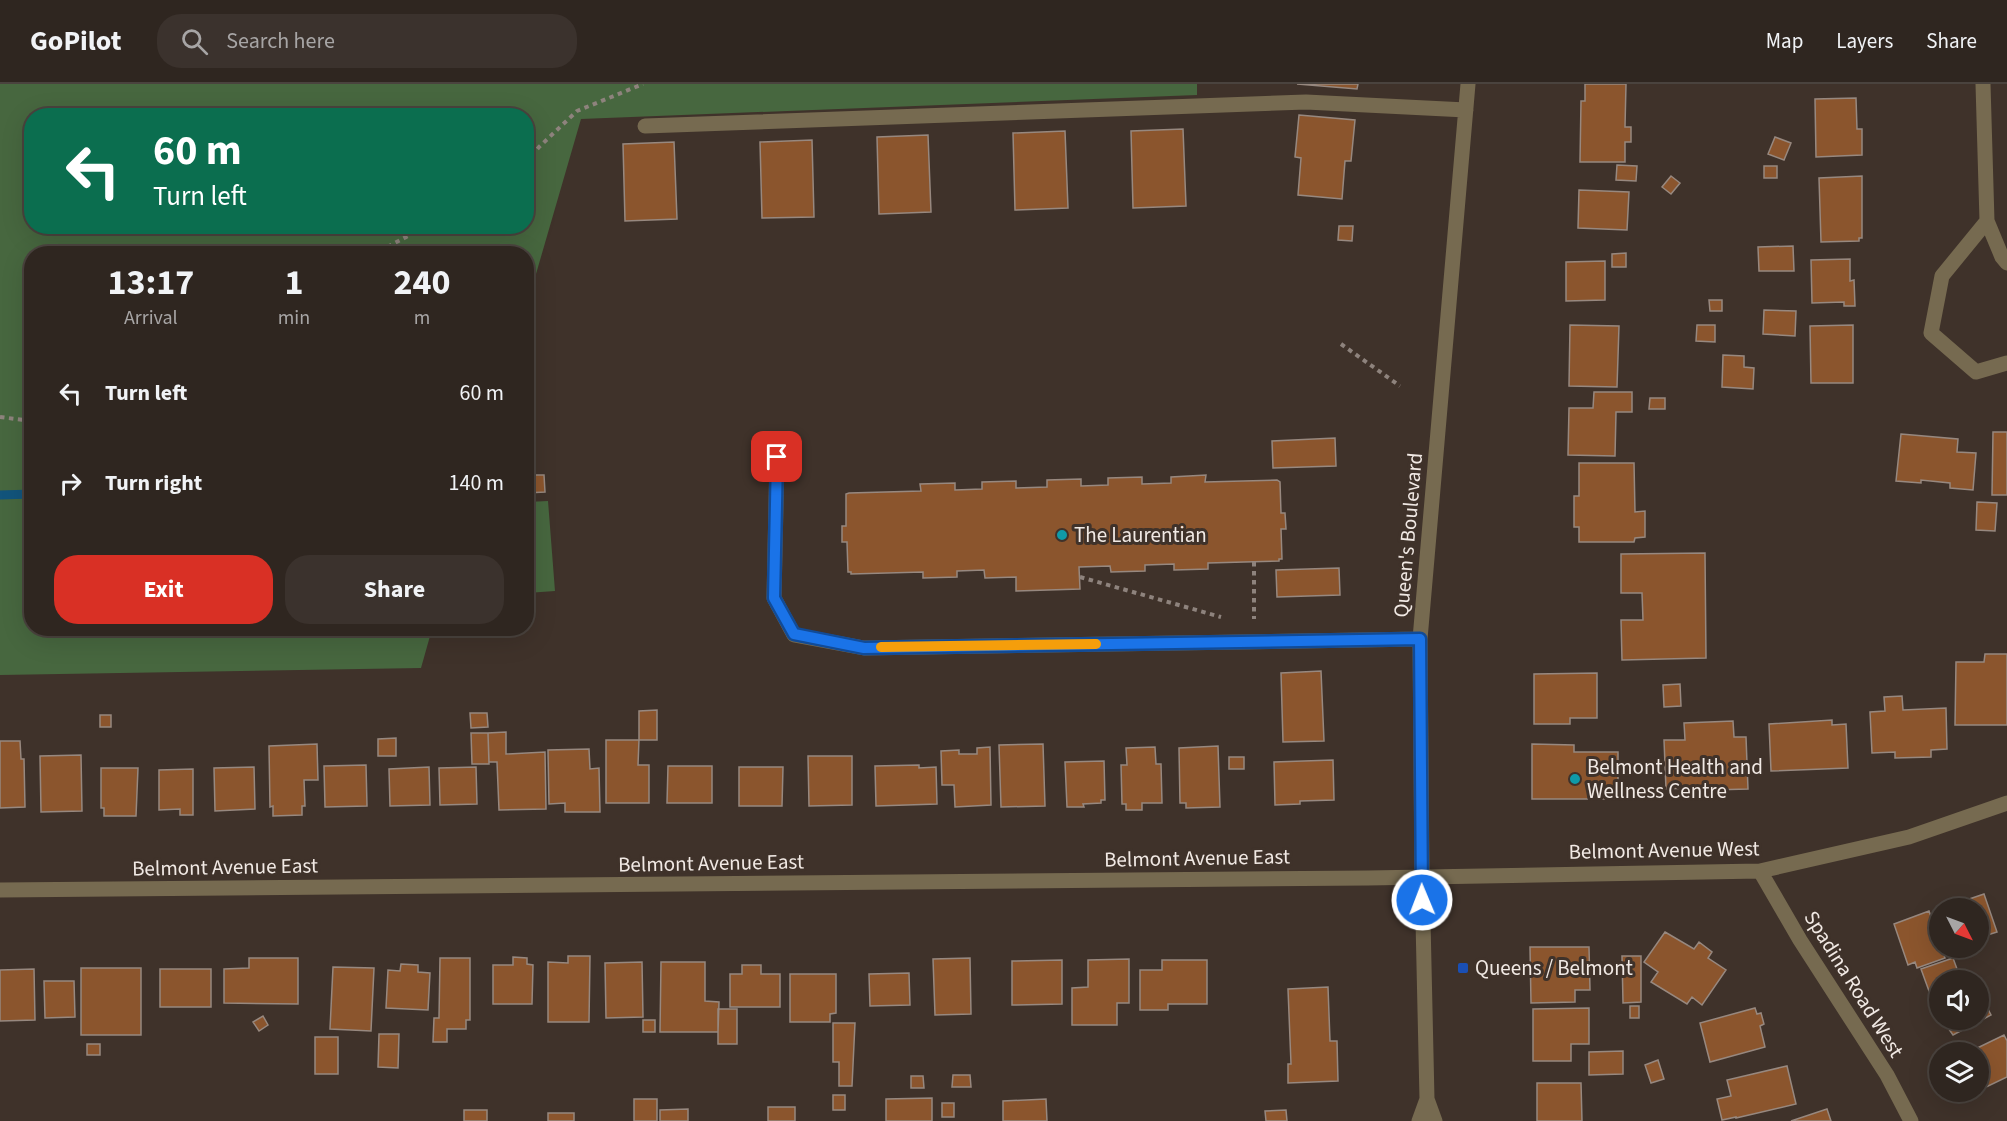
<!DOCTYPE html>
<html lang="en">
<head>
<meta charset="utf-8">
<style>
	:root { --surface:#2f2620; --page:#3b322d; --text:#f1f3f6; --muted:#a7a5a5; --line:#4a433e; --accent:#d93025 }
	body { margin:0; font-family:"Source Sans 3",sans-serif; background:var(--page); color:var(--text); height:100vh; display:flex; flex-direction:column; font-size:22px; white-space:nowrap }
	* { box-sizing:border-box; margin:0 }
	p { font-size:20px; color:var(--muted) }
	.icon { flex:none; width:33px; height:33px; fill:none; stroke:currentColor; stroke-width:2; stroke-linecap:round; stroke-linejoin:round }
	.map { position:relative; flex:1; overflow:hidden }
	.sheet { position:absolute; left:24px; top:162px; width:510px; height:390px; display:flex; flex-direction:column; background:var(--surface); border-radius:24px; box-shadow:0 6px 24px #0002,0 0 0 2px var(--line) }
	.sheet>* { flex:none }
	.hud { position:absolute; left:24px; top:24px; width:510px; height:126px; border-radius:24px; box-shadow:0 6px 24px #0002,0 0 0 2px var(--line); background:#0b6e4f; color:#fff; overflow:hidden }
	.needle { width:39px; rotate:132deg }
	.tools { position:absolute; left:1929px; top:814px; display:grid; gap:12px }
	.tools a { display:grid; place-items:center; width:60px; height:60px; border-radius:50%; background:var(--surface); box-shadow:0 6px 24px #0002,0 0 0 2px var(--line); font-size:30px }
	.pin { position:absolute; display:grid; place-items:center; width:51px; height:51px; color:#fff; margin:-26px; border-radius:12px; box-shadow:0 3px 9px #0006 }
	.me { position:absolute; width:66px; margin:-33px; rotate:359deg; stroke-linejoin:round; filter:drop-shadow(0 0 4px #0008) }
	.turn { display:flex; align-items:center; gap:21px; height:126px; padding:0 30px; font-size:27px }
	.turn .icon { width:78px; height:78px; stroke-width:2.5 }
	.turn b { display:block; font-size:42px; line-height:51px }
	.eta { display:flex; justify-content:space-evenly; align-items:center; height:102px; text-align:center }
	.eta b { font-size:36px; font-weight:700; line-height:42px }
	.cta { display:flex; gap:12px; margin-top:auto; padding:12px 30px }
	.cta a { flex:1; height:69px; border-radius:24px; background:var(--accent); color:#fff; font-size:24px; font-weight:700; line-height:69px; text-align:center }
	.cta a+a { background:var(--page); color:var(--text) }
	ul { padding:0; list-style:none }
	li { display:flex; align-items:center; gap:18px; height:90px; padding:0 30px }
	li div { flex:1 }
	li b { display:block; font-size:22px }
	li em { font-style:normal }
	header { display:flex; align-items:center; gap:36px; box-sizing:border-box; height:84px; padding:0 30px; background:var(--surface); border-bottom:2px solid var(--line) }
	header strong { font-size:28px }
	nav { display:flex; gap:33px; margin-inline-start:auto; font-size:21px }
	.search { width:420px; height:54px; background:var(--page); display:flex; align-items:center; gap:15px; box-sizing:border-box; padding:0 21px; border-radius:24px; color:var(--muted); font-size:22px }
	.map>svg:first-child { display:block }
	.green { fill:#47673f; fill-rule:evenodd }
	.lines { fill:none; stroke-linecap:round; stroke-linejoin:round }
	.stream { stroke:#12547b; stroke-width:9 }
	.building { fill:#8b552d; stroke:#97887f; stroke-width:1.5 }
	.path { stroke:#8e837d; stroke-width:4; stroke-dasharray:4.5 4.5; stroke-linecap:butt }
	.minor { stroke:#766a50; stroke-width:15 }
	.route-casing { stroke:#114b97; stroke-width:15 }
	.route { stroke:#1a73e8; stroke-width:10 }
	.slow { stroke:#f59e0b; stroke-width:10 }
	.culture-dot { fill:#0f9aa8; stroke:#3f322a; stroke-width:2 }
	.transit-dot { fill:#1a4fb4; stroke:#3f322a; stroke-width:2 }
	.labels { text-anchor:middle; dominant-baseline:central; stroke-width:6; stroke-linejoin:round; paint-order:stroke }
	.poi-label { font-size:21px; fill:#f1e9e4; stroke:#3f322a; text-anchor:start }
	.street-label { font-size:21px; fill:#f1e9e4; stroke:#3f322a }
</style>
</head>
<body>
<header>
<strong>GoPilot</strong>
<div class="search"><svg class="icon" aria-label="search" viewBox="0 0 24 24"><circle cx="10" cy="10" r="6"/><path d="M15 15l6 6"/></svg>Search here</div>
<nav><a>Map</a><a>Layers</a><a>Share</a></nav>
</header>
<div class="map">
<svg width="2007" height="1037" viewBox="0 0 2007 1037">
	<rect width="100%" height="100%" fill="#3f322a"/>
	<path class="green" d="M0,0H1197V11L581,35L527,221L526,170H32V544L432,545L421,584L0,591ZM32,32H526V142H32Z
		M548,417L555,507L527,509V418Z"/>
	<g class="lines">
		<path class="stream" d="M0,411L32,410"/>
	</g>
	<path class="building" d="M1297,0H1358L1357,5Z
		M1585,0H1626L1625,43H1631V58H1625V78H1580L1581,17H1585Z
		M1856,14L1857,45H1862V71L1816,73L1815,15Z
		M1299,31L1355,36L1351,77H1345L1342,115L1298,111L1301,74L1295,73Z
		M1183,45L1186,122L1133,124L1131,47Z
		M1065,47L1068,124L1015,126L1013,49Z
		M928,51L931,128L879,130L877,53Z
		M1775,53L1791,59L1784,76L1768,70Z
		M812,56L814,133L762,134L760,58Z
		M674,58L677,135L625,137L623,60Z
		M1617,81L1637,82L1636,97L1616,96Z
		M1764,82H1777V94H1764Z
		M1671,92L1680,99L1671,110L1662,103Z
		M1862,92V154H1859V157L1821,158L1819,94Z
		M1579,106L1629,108L1627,146L1578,144Z
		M1339,142H1353L1352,157L1338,156Z
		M1793,162L1794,187H1759L1758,163Z
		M1626,169V183H1612V170Z
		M1850,175V197L1854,196L1855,222H1844V218L1812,219L1811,176Z
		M1605,177V216L1566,217V178Z
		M1709,216H1722V227H1710Z
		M1764,226L1796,227L1795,252L1763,250Z
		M1570,241L1619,242L1617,303L1569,302Z
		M1697,241H1715V258L1696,257Z
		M1853,241V299H1811L1810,242Z
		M1723,271L1744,272V283L1754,284L1753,305L1722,303Z
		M1594,308H1632V328H1616L1615,372L1568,371L1569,324H1593Z
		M1650,314H1665V325H1649Z
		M1993,348H2007V411H1992Z
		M1901,350L1958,355L1957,368L1976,369L1973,406L1950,404V399L1921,396V399L1896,397Z
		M1335,354L1336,382L1273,384L1272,357Z
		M1579,379H1634L1635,428L1645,427V453L1635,454L1634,458H1579V443H1574V412H1579Z
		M529,391H544L545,408L526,409V400H529Z
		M1206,391L1205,398L1277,396L1280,398L1281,429H1285L1286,445H1281L1282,475H1279V477L1208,479V485L1174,486V480L1145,481V487L1111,488L1110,482L1079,483L1080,505L1016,507V493L985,494L984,486L957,487V493L923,494V488L851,490V488H848L847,458H842V442H846V410L849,409L921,407L920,400L955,399V406L982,405V398L1016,397V404L1047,403V396L1081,395V402L1108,401V394L1142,393V400L1171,399V393Z
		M1977,418L1997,419L1995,447L1976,446Z
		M1705,469L1706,574L1622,576L1621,536H1643L1642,509H1621V470Z
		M1339,484L1340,511L1277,513L1276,486Z
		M1985,570H2007V641H1955L1956,578H1984Z
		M1321,587L1324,657L1283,658L1281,589Z
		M1597,589V634H1570V640H1534V590Z
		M1680,600L1681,622L1664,623L1663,601Z
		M1902,612L1903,626L1946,624L1947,665L1931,666V673L1895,674V668L1872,669L1870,628L1885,627L1884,613Z
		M657,626V656H639V627Z
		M470,629H487L488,643L471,644Z
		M100,631H111V643H100Z
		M1832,636V641L1846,640L1848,684L1771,687L1769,640Z
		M1733,637L1734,653H1746L1748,705L1711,706V703L1666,705L1664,656H1685L1684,639Z
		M506,648V670L545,668L546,725L499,726L497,678H489L488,649Z
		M471,649H488L489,680H472Z
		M396,654V672H378V655Z
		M606,656H639L638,681H649V719H606Z
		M0,657H20L21,675H24L25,723L0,724Z
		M317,660L318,696H304L305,722H302V731L273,732V722L270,723L269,662Z
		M1043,660L1045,722L1001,723L999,661Z
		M1532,660L1574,661V668H1618V715H1532Z
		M1218,662L1220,723L1186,724V719H1180L1179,664Z
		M990,663L991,721L955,723L954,701H942L941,667L959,666V670H977V664Z
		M1155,663L1156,680H1161L1162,719H1142V726H1126V720H1122L1121,681H1127L1126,664Z
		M589,665L590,685L599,684L600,728H565V719L549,720L548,666Z
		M81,671L82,727L41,728L40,672Z
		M808,672H852V721L809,722Z
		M1229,673H1244V685H1229Z
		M1333,676L1334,716L1300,717V720L1275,721L1274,678Z
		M1104,677L1105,716H1101V719L1083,720L1084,723H1067L1065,678Z
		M366,681L367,722L325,723L324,682Z
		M919,681V684L936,683L937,720L876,722L875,682Z
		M668,682H712V719H667Z
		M254,683L255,725L215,727L214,684Z
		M429,683L430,721L390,722L389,685Z
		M476,683L477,720L440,721L439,684Z
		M739,683H783L782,722H739Z
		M101,684H138L136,732H104V724H101Z
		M193,685V731H180V725L159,726V686Z
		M1984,810L1997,848L1978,854V825H1940Z
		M1929,827L1940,858V864H1942L1945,874L1917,884L1915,878L1908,881L1894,840Z
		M1665,848L1694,865L1699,858L1712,868L1708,874L1726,886L1702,921L1692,913L1687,920L1651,898L1658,888L1644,878Z
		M1530,863H1589L1590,906H1575V918L1531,919Z
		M568,872H590L589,938H548V878L568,879Z
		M1622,872H1641V918L1623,919Z
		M513,873L527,874V880L533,881L532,920H493V881H513Z
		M249,874H298V920L224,919V885L249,884Z
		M440,874H470V936H466V945H447V958H433L434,934H439Z
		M970,874L971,930L935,931L933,875Z
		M1953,874L1961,896L1940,897V903L1929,907L1921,885Z
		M1129,875V919H1117V941H1072V904L1088,903V876Z
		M1062,876V920L1012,921V877Z
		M1162,876H1207V920H1168V926H1140V886H1162Z
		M642,878L643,933L606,934L605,879Z
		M661,878H705V917L719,918L718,948H660Z
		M401,880L418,881V888L430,889L428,926L386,924L388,886L400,887Z
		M742,881H761V890H780V923H730V890H742Z
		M333,883L374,884L371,947L330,945Z
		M81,884H141V951H81Z
		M34,885L35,936L0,937V886Z
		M160,885H211V923H160Z
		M909,889L910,921L870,922L869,890Z
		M790,890H836V929L830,930V938H790Z
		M44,897H74L75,933L45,934Z
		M1328,903L1330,957H1337L1338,997L1288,999V980H1291L1288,905Z
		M1978,906L1991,931L1953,951L1944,938L1946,936H1978Z
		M1630,922H1639V934H1630Z
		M1589,924V960H1571V977H1533V925Z
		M1755,924L1757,930L1761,929L1764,940L1760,942L1765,963L1710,978L1700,939Z
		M718,925H737V960H718Z
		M263,932L268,941L259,947L253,938Z
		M643,936H655V948H643Z
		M833,939H855L852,1002H839V978H833Z
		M379,950H399L398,984L378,983Z
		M2004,951L2007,957V993L1984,1004L1978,994V969H1967Z
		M315,953H338V990H315Z
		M87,960H100V971H87Z
		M1623,967V990L1589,991V968Z
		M1658,976L1664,995L1651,999L1645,981Z
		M1787,982L1796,1020L1736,1034V1033L1722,1036L1717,1015L1731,1012L1727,996Z
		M953,991H970L971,1003H952Z
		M911,992H923L924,1004H911Z
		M1537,999H1581L1582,1037H1537Z
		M833,1011H845V1026H833Z
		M932,1014V1037H886V1015Z
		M634,1015H657V1037H634Z
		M1046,1015L1047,1037H1003V1017Z
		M942,1019H954V1033H942Z
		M768,1023H795V1037H768Z
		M688,1025V1037H660V1026Z
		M1827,1025L1831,1037H1791Z
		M464,1026H487V1037H464Z
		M1286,1026L1287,1037H1266L1265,1027Z
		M548,1029H574V1037H548Z"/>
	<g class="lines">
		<path class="path" d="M526,79L539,63L577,27L643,0
			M382,170L389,162L427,142
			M1341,260L1400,302
			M0,333L32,337
			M1254,478V535
			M1080,493L1221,533"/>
		<path class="minor" d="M1983,0L1987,137L2002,173L2007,179
			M645,42L1306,18L1466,26
			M1987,137L1942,192L1931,249L1976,288L2007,279
			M777,373L774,514L794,551L864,564L1420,555
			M1760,787L1800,856L1887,991L1911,1037
			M0,806L1368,794L1760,787L1909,753L2007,719
			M1419,1037L1427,1015
			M1435,1037L1427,1015L1422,792L1420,555L1468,0"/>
	</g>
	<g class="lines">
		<defs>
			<path id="route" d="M777,373L774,514L794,550L864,564L1420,555L1422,816"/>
		</defs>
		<use href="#route" class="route-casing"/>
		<use href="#route" class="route"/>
		<path class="slow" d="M881,563L1096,560"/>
	</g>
	<g class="culture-dot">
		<circle cx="1062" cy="451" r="6"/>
		<circle cx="1575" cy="695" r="6"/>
	</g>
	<rect class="transit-dot" x="1457" y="878" width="12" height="12" rx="3"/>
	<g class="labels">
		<g class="poi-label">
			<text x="1074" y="451">The Laurentian</text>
			<text x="1587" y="683">Belmont Health and<tspan x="1587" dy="24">Wellness Centre</tspan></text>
			<text x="1475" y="884">Queens / Belmont</text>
		</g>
		<g class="street-label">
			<text transform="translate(1408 451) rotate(-85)">Queen's Boulevard</text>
			<text transform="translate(1664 766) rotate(-1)">Belmont Avenue West</text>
			<text transform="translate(1197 774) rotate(-1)">Belmont Avenue East</text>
			<text transform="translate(711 779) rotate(-1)">Belmont Avenue East</text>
			<text transform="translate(225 783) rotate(-1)">Belmont Avenue East</text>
			<text transform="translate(1854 900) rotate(58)">Spadina Road West</text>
		</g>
	</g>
</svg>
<div class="tools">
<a><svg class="needle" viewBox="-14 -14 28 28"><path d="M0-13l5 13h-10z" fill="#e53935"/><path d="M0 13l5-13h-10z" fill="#a7a5a5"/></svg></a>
<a><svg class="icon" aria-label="sound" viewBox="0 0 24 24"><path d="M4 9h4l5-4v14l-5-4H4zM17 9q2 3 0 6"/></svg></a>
<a><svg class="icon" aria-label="layers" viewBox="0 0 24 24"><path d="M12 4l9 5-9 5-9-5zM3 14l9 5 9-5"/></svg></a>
</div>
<div class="pin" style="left:777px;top:373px;background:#d93025"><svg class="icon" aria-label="arrive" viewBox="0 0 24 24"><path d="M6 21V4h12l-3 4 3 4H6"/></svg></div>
<svg class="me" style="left:1422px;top:816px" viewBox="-20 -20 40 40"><circle r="17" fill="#1a73e8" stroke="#fff" stroke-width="3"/><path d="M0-11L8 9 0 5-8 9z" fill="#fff"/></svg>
<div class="hud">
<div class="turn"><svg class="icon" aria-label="left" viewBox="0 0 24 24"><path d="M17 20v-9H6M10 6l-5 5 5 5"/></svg><div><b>60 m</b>Turn left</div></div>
</div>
<section class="sheet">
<div class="eta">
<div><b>13:17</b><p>Arrival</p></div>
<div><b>1</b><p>min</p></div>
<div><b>240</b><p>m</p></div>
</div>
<ul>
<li><svg class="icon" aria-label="left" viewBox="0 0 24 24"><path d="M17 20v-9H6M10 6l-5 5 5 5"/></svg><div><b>Turn left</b></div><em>60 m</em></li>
<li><svg class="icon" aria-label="right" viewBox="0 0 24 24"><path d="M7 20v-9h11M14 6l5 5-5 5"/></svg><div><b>Turn right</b></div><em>140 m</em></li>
</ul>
<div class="cta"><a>Exit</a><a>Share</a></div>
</section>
</div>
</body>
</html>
